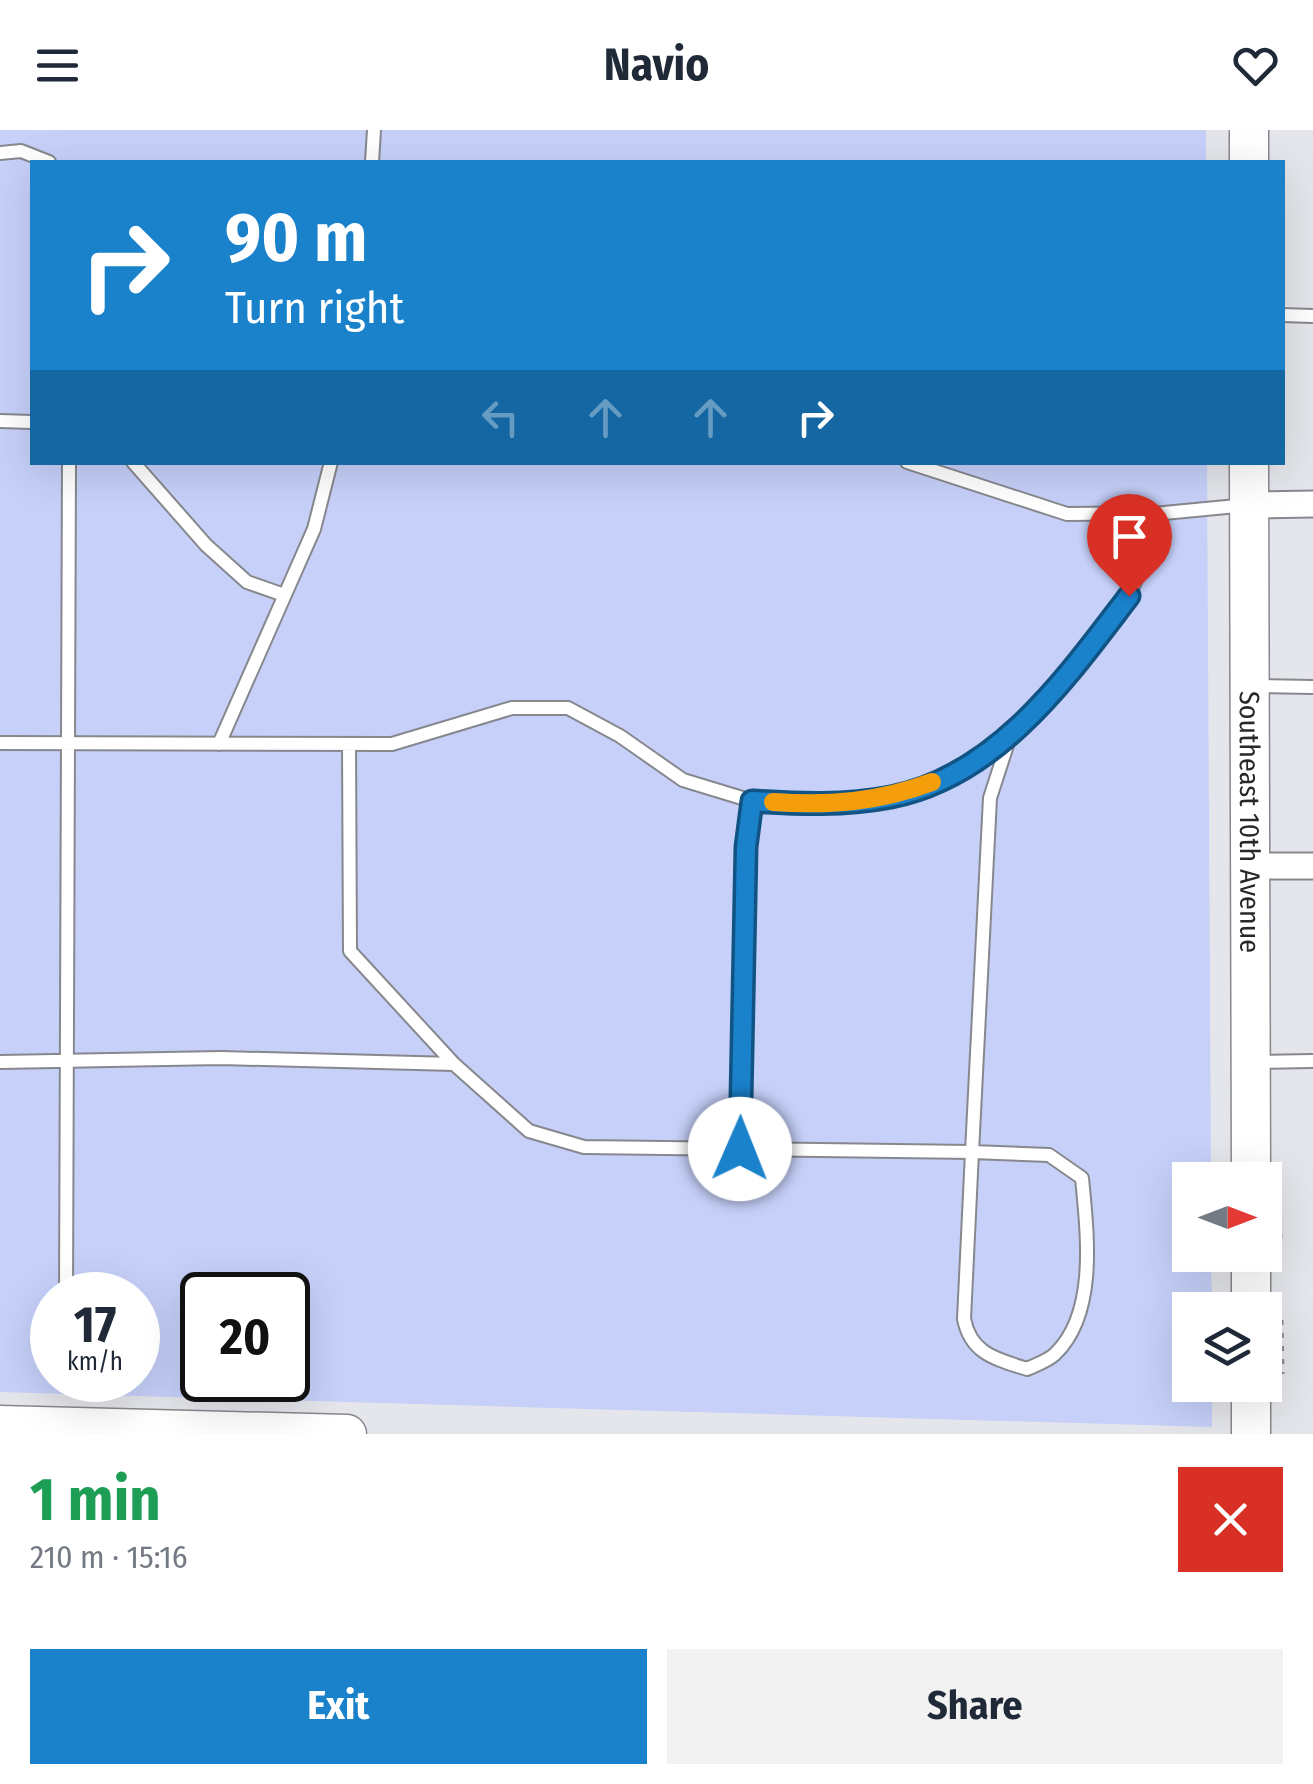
<!DOCTYPE html>
<html lang="en">
<head>
<meta charset="utf-8">
<style>
	:root { --surface:#fff; --page:#f2f2f3; --text:#1f2937; --muted:#747a83; --accent:#1a81cb }
	body { margin:0; font-family:"Fira Sans Condensed",sans-serif; background:var(--page); color:var(--text); height:100vh; display:flex; flex-direction:column; font-size:38px; white-space:nowrap }
	* { box-sizing:border-box; margin:0 }
	p { font-size:32px; color:var(--muted) }
	.icon { flex:none; width:55px; height:55px; fill:none; stroke:currentColor; stroke-width:2; stroke-linecap:round; stroke-linejoin:round }
	.map { position:relative; height:1304px; overflow:hidden }
	.details { display:flex; flex-direction:column; background:var(--surface); flex:1 }
	.details>* { flex:none }
	.top-card { position:absolute; left:30px; top:30px; width:1255px; height:305px; border-radius:0px; box-shadow:0 10px 40px #0002; background:#1a81cb; color:#fff; overflow:hidden }
	.needle { width:65px; rotate:90deg }
	.fabs { position:absolute; left:1172px; top:1032px; display:grid; gap:20px }
	.fabs a { display:grid; place-items:center; width:110px; height:110px; border-radius:0px; background:var(--surface); box-shadow:0 10px 40px #0002; font-size:50px }
	.speed { position:absolute; left:30px; top:1142px; display:flex; gap:20px; font-size:50px; font-weight:700; text-align:center }
	.speed>* { display:grid; place-content:center; width:130px; height:130px; border-radius:50%; background:var(--surface); box-shadow:0 10px 40px #0002; line-height:1 }
	.speed small { font-size:25px; font-weight:400 }
	.speed .limit { border:5px solid #111; border-radius:15px; background:#fff; color:#111 }
	.pin { position:absolute; display:grid; place-items:center; width:85px; height:85px; color:#fff; margin:-102px -42px; border-radius:50% 50% 50% 0; rotate:-45deg; box-shadow:0 0 10px #0007 }
	.pin .icon { rotate:45deg }
	.me { position:absolute; width:110px; margin:-55px; rotate:1deg; stroke-linejoin:round; filter:drop-shadow(0 0 8px #0008) }
	.turn { display:flex; align-items:center; gap:35px; height:210px; padding:0 30px; font-size:45px }
	.turn .icon { width:130px; height:130px; stroke-width:2.5 }
	.turn b { display:block; font-size:70px; line-height:85px }
	.lanes { display:flex; align-items:center; height:95px; padding:0 30px; background:#0003; justify-content:center; gap:50px; direction:ltr }
	.lanes .off { opacity:.35 }
	.round { display:grid; place-items:center; flex:none; width:105px; height:105px; border-radius:0px; background:var(--page) }
	.overview { display:flex; align-items:center; justify-content:space-between; height:170px; padding:0 30px }
	h1 { font-size:60px; font-weight:700; line-height:75px; color:#1e9e55 }
	.cta { display:flex; gap:20px; margin-top:auto; padding:20px 30px }
	.cta a { flex:1; height:115px; border-radius:0px; background:var(--accent); color:#fff; font-size:40px; font-weight:700; line-height:115px; text-align:center }
	.cta a+a { background:var(--page); color:var(--text) }
	header { display:flex; justify-content:space-between; align-items:center; height:130px; padding:0 30px; background:var(--surface); font-size:45px; font-weight:700 }
	.map>svg:first-child { display:block }
	.green { fill:#c6d0f9; fill-rule:evenodd }
	.lines { fill:none; stroke-linecap:round; stroke-linejoin:round }
	.service-casing { stroke:#87888d; stroke-width:16 }
	.minor-casing { stroke:#87888d; stroke-width:29 }
	.secondary-casing { stroke:#87888d; stroke-width:41 }
	.path { stroke:#8c8d90; stroke-width:5; stroke-dasharray:5 8; stroke-linecap:butt }
	.service { stroke:#fff; stroke-width:12 }
	.minor { stroke:#fff; stroke-width:25 }
	.secondary { stroke:#fff; stroke-width:38 }
	.route-casing { stroke:#115484; stroke-width:25 }
	.route { stroke:#1a81cb; stroke-width:18 }
	.slow { stroke:#f59e0b; stroke-width:18 }
	.labels { text-anchor:middle; dominant-baseline:central; stroke-width:10; stroke-linejoin:round; paint-order:stroke }
	.street-label { font-size:28px; fill:#272729; stroke:#e5e6eb }
</style>
</head>
<body>
<header><svg class="icon" aria-label="menu" viewBox="0 0 24 24"><path d="M4 6h16M4 12h16M4 18h16"/></svg>Navio<svg class="icon" aria-label="heart" viewBox="0 0 24 24"><path d="M12 20l-8-8c-3-5 5-10 8-4 3-6 11-1 8 4z"/></svg></header>
<div class="map">
<svg width="1313" height="1304" viewBox="0 0 1313 1304">
	<rect width="100%" height="100%" fill="#e5e6eb"/>
	<path class="green" d="M0,0H1206V32H32V332L1207,333L1211,1050H1190V1125H1211L1212,1180H1190V1255H1212V1297L0,1262ZM52,1165H138V1250H52ZM202,1165H288V1250H202Z"/>
	<g class="lines">
		<defs>
			<path id="service" d="M0,23L21,21L49,32
				M372,32L374,0
				M1282,185L1313,186
				M0,291L32,292
				M133,332L206,415L247,452L284,465
				M907,332L1067,384L1164,383L1247,375
				M1256,556L1313,557
				M0,613L392,614L512,578H568L620,606L683,650L752,671L814,675L894,666L952,645L1023,595L1129,466L1164,383
				M219,614L314,399L331,332
				M349,614L350,821L454,934L529,1001L584,1017L972,1022L990,668L1011,603
				M0,932L221,928L454,934
				M1256,932L1313,931
				M741,1019L746,717L752,671
				M972,1022L1049,1025L1082,1048C1087,1102 1098,1183 1055,1224C1048,1231 1035,1235 1027,1239C996,1229 971,1224 964,1189Z
				M66,1165L69,332"/>
			<path id="minor" d="M1249,375L1313,374
				M1250,736H1313"/>
			<g id="secondary">
				<path d="M1249,0V32"/>
				<path id="s1" d="M1249,332L1251,1050"/>
				<path d="M1251,1125V1180"/>
				<path d="M1251,1255V1304"/>
				<path d="M0,1295L347,1304"/>
			</g>
		</defs>
		<use href="#service" class="service-casing"/>
		<use href="#minor" class="minor-casing"/>
		<use href="#secondary" class="secondary-casing"/>
		<path class="path" d="M1279,1065L1280,1114
			M1281,1190L1282,1244"/>
		<use href="#service" class="service"/>
		<use href="#minor" class="minor"/>
		<use href="#secondary" class="secondary"/>
	</g>
	<g class="lines">
		<defs>
			<path id="route" d="M740,1019L746,717L752,671C799,674 845,676 891,667C998,646 1067,547 1129,466"/>
		</defs>
		<use href="#route" class="route-casing"/>
		<use href="#route" class="route"/>
		<path class="slow" d="M773,672C829,676 879,672 932,652"/>
	</g>
	<g class="labels">
		<g class="street-label">
			<text stroke="none"><textPath href="#s1" startOffset="360">Southeast 10th Avenue</textPath></text>
		</g>
	</g>
</svg>
<div class="fabs">
<a><svg class="needle" viewBox="-14 -14 28 28"><path d="M0-13l5 13h-10z" fill="#e53935"/><path d="M0 13l5-13h-10z" fill="#747a83"/></svg></a>
<a><svg class="icon" aria-label="layers" viewBox="0 0 24 24"><path d="M12 4l9 5-9 5-9-5zM3 14l9 5 9-5"/></svg></a>
</div>
<div class="speed"><div>17<small>km/h</small></div><div class="limit">20</div></div>
<div class="pin" style="left:1129px;top:466px;background:#d93025"><svg class="icon" aria-label="arrive" viewBox="0 0 24 24"><path d="M6 21V4h12l-3 4 3 4H6"/></svg></div>
<svg class="me" style="left:740px;top:1019px" viewBox="-20 -20 40 40"><circle r="19" fill="#fff"/><path d="M0-13L10 11 0 6-10 11z" fill="#1a81cb"/></svg>
<div class="top-card">
<div class="turn"><svg class="icon" aria-label="right" viewBox="0 0 24 24"><path d="M7 20v-9h11M14 6l5 5-5 5"/></svg><div><b>90 m</b>Turn right</div></div>
<div class="lanes"><svg class="icon off" aria-label="left" viewBox="0 0 24 24"><path d="M17 20v-9H6M10 6l-5 5 5 5"/></svg><svg class="icon off" aria-label="ahead" viewBox="0 0 24 24"><path d="M12 20V5M6 11l6-6 6 6"/></svg><svg class="icon off" aria-label="ahead" viewBox="0 0 24 24"><path d="M12 20V5M6 11l6-6 6 6"/></svg><svg class="icon" aria-label="right" viewBox="0 0 24 24"><path d="M7 20v-9h11M14 6l5 5-5 5"/></svg></div>
</div>
</div>
<section class="details">
<div class="overview"><div><h1>1 min</h1><p>210 m · 15:16</p></div><a class="round" style="background:#d93025;color:#fff"><svg class="icon" aria-label="close" viewBox="0 0 24 24"><path d="M6 6l12 12M18 6L6 18"/></svg></a></div>
<div class="cta"><a>Exit</a><a>Share</a></div>
</section>
</body>
</html>
